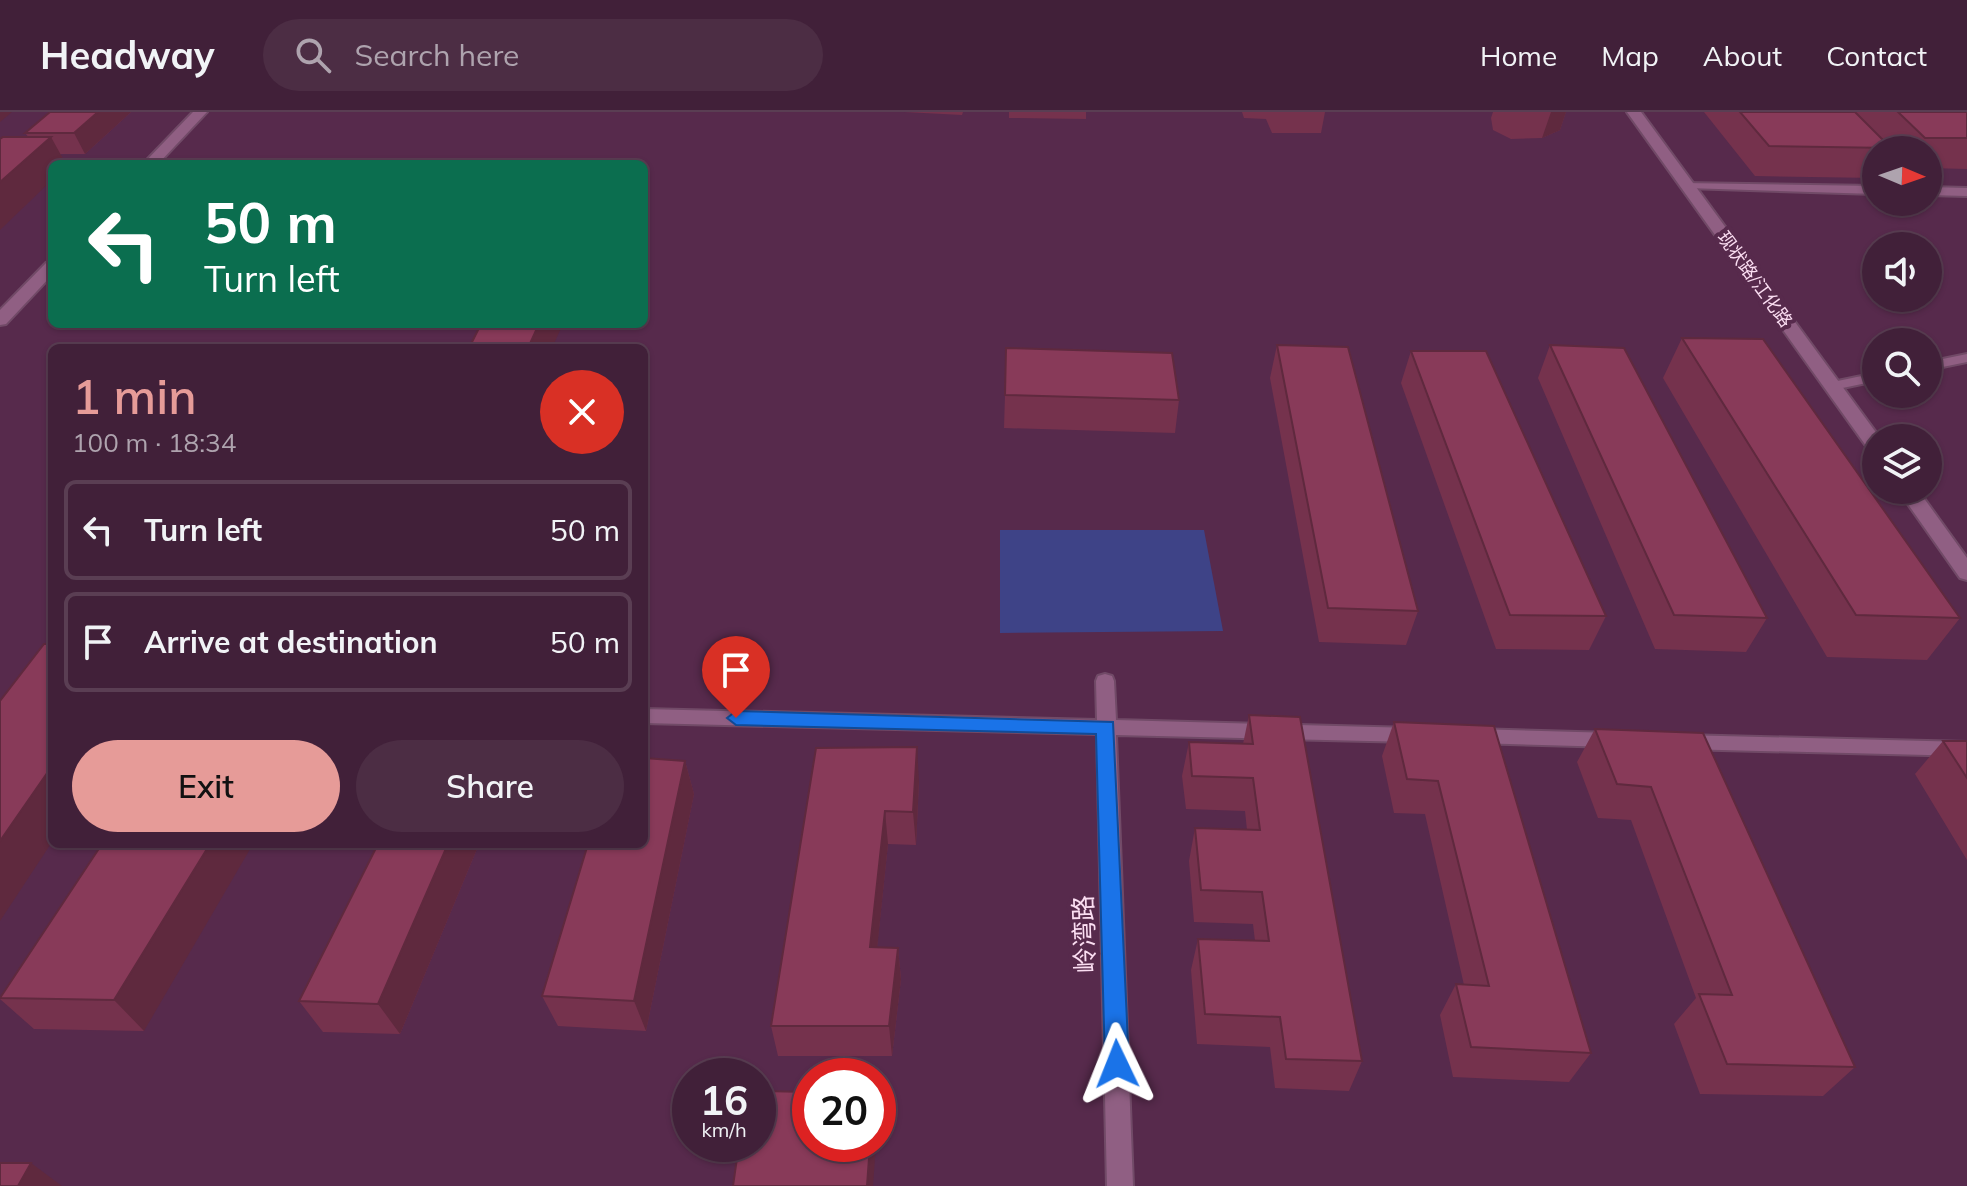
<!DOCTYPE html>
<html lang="en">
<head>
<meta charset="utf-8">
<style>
	:root { --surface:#412039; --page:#4c2d44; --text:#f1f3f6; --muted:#aea3ae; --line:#5a3e53; --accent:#e69b98 }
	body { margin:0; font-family:Mulish,"Noto Sans SC",sans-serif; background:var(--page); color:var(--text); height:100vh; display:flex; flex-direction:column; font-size:30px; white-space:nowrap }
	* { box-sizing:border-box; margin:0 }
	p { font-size:26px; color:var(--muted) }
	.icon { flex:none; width:44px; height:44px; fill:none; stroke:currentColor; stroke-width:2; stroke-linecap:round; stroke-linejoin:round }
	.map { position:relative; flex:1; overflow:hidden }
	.details { position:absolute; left:48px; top:232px; width:600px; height:504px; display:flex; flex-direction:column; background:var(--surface); border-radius:12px; box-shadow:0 2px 6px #0004,0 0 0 2px var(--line) }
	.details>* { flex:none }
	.banner { position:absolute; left:48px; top:48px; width:600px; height:168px; border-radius:12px; box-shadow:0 2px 6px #0004,0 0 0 2px var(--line); background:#0b6e4f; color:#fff; overflow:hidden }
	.needle { width:52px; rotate:92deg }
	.buttons { position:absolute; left:1862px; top:24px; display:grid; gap:16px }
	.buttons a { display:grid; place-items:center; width:80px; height:80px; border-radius:50%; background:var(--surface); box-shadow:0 2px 6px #0004,0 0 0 2px var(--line); font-size:40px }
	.speed { position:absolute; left:672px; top:946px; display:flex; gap:16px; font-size:40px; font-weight:700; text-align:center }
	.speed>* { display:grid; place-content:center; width:104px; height:104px; border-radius:50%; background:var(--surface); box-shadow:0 2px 6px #0004,0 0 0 2px var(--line); line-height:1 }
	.speed small { font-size:20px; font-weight:400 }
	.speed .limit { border:12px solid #d22; background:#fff; color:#111 }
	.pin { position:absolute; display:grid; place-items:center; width:68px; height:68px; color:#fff; margin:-82px -34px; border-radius:50% 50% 50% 0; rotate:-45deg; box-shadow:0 0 8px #0007 }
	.pin .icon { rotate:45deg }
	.me { position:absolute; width:88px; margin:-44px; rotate:358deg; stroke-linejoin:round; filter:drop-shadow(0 0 6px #0008) }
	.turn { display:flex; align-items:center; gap:28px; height:168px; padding:0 24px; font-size:36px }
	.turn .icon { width:104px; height:104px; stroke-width:2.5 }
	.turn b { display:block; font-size:56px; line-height:68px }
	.round { display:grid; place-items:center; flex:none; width:84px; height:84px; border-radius:42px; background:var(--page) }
	.summary { display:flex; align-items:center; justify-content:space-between; height:136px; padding:0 24px }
	h1 { font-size:48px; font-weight:600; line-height:60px; color:var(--accent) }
	.action { display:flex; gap:16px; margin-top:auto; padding:16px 24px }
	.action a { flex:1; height:92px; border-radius:48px; background:var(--accent); color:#111; font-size:32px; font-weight:600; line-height:92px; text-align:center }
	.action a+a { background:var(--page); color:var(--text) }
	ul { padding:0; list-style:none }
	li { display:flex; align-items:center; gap:24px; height:100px; margin:0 16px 12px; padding:0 8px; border:4px solid var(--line); border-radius:12px }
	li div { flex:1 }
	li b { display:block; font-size:30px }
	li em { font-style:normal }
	header { display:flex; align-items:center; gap:48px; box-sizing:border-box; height:112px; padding:0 40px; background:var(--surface); border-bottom:2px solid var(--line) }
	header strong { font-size:38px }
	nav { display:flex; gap:44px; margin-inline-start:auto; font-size:28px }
	.search { width:560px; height:72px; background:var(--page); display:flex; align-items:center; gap:20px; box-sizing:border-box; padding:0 28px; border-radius:44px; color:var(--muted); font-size:30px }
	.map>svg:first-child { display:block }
	.green { fill:#3e4387 }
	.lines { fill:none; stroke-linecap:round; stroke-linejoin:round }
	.service-casing { stroke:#714a67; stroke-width:4 }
	.minor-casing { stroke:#714a67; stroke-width:4 }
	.service { fill:#905f83; fill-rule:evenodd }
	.minor { fill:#905f83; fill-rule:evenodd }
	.wall { fill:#75324d }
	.shaded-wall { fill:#5f293e }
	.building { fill:#883a59; stroke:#5f293e; stroke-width:2 }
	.route { fill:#1a73e8; stroke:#114b97; stroke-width:2 }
	.labels { text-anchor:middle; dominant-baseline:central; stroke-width:8; stroke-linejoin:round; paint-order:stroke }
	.far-street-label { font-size:18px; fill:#fbdef2; stroke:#572a4c }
	.near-street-label { font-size:26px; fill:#fbdef2; stroke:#572a4c }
</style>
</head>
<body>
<header>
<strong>Headway</strong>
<div class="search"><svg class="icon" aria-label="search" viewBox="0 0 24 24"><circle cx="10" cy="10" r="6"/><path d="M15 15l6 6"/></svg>Search here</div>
<nav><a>Home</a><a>Map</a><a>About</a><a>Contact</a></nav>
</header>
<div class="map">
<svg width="1967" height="1074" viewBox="0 0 1967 1074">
	<rect width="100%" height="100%" fill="#572a4c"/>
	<path class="green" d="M1000,418H1204L1223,519L1000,521Z"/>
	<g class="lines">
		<defs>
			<path id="service" d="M1683,71L1876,74V82L1687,76L1683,75Z
				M1928,75L1967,76V84L1928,83Z
				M1967,242V250L1928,258V250Z
				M1876,261V269L1833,278L1826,274L1828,271Z
				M1105,562L1112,564L1114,569L1116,608L1413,616L1420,618L1423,623L1420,628L1413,630L1116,623L1133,1074H1107L1097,622L644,611V597L1097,608L1096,569L1098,564Z
				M1475,617L1613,621L1620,623L1623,628L1620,633L1613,635L1475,631L1468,629L1465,624L1468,619Z
				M1682,623L1967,630V644L1682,637L1675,635L1672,630L1675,625Z"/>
			<path id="minor" d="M193,0H207L158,52H143Z
				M1627,0H1641L1880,326H1876V340L1869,338Z
				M52,149V163L6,212L0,213V198L46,151Z
				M1898,378H1918L1967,446V468L1960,466Z"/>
		</defs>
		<use href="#service" class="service-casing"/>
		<use href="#minor" class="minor-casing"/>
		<use href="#service" class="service"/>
		<use href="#minor" class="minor"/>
	</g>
	<path class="wall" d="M50,0H131L85,42H60L66,52H52L25,21Z
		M904,0H963L962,3Z
		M1009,0H1086V7L1009,6Z
		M1242,0H1325L1321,21H1272L1266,7L1244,6Z
		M1493,0H1566L1560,18L1542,26L1511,27L1493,18L1491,6Z
		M1704,0H1967V57L1928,56V38L1890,37L1876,38V66L1755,64Z
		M1682,226L1960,506L1927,548L1827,545L1663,266Z
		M1277,233L1418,499L1406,533L1319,530L1270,266Z
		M1550,233L1767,506L1746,540L1655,537L1538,266Z
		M1411,239L1606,504L1589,538L1496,537L1401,271Z
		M1005,283L1179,288L1175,321L1004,316Z
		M1249,603L1362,949L1349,979L1275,976L1270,935L1197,932L1191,858L1198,827L1255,829L1253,812L1194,810L1189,749L1195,716L1247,718L1245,699L1186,697L1182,664L1189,630L1243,632Z
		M1394,610L1494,614L1591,941L1569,970L1453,965L1440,903L1456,872L1464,873L1425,702L1394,701L1382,644Z
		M1595,617L1703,621L1855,955L1823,984L1700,982L1674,912L1696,886L1631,708L1598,706L1577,650Z
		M1943,629H1967V748L1915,662Z
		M816,636L919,669L916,733L888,732L877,835L898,836L901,867L892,944H778L771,914Z
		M685,649L694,682L646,919L558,914L542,884Z
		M102,732L144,919L34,917L0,887Z
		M378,732H479L400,922L323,920L299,889Z"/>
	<path class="shaded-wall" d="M0,0H12L0,10Z
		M98,0H131L85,42L74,21Z
		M1551,0H1566L1560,18L1542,26Z
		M51,25L66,52H52V68L0,118V70Z
		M539,212H563L552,236H528Z
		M917,635L919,669L916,733L913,700Z
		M685,649L694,682L646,919L634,889Z
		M52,654V730L0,809V729Z
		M885,699L888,732L874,866L870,835Z
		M210,732H253L144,919L114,888Z
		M448,732H479L400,922L378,892Z
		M898,836L901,867L892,944L889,914Z
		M870,1032H876L873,1074H867Z
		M31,1051L62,1074H18Z"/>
	<path class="building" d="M50,0H98L74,21H25Z
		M1740,0H1855L1891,36L1769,34Z
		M1898,0H1967V26H1925Z
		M3,25H51L0,70V27Z
		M481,212H539L528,236H469Z
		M1682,226L1763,227L1960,506L1856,503Z
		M1277,233L1348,235L1418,499L1328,496Z
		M1550,233L1624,236L1767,506L1674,503Z
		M1006,236L1172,241L1179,288L1005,283Z
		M1411,239H1486L1606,504L1510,503Z
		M44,532H52V654L0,729V589Z
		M1249,603L1300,605L1362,949L1286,947L1280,905L1205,902L1198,827L1269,829L1262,780L1201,778L1195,716L1260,718L1253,666L1192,664L1189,630L1253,632Z
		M1394,610L1494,614L1591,941L1471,935L1456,872L1489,874L1438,669L1407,667Z
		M1595,617L1703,621L1855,955L1727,952L1699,882L1732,883L1651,675L1617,672Z
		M1943,629H1967V666Z
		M917,635L913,700L885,699L870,835L898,836L889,914H771L816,636Z
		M644,646L685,649L634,889L542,884L588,732H644Z
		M102,732H210L114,888L0,886Z
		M378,732H448L378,892L299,889Z
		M758,979L810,980V1032H870L867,1074H733L739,1032H758Z
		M0,1051H31L18,1074H0Z"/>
	<path class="route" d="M736,599L1113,610L1129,952L1125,960L1117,963L1108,960L1105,952L1096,622L736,613L727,606Z"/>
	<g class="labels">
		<g class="far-street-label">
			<text transform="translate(1755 167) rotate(54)">现状路/江化路</text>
		</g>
		<g class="near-street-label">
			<text transform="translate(1084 822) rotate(-92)">岭湾路</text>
		</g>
	</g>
</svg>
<div class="buttons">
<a><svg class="needle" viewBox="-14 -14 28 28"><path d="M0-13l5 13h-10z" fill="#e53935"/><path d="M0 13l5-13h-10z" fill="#aea3ae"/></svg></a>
<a><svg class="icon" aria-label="sound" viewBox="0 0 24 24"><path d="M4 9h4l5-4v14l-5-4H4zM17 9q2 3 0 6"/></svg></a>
<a><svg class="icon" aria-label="search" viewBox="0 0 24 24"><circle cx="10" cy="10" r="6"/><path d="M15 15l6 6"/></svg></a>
<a><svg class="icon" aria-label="layers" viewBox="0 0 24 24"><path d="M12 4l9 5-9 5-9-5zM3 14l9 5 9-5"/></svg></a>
</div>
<div class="speed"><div>16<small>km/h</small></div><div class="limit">20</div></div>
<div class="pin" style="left:736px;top:606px;background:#d93025"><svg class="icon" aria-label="arrive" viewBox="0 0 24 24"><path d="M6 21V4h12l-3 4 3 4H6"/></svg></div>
<svg class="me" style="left:1117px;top:952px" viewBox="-20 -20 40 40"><path d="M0-17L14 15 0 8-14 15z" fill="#1a73e8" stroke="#fff" stroke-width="4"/></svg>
<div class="banner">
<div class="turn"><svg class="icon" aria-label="left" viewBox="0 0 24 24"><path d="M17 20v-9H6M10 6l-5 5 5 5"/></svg><div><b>50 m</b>Turn left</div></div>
</div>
<section class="details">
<div class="summary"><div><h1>1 min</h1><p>100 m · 18:34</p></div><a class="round" style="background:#d93025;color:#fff"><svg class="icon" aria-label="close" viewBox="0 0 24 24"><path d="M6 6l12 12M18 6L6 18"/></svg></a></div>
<ul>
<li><svg class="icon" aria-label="left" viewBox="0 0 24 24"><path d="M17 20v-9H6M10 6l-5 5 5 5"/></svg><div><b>Turn left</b></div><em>50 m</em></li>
<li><svg class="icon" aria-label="arrive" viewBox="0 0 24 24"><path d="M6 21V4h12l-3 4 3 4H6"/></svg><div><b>Arrive at destination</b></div><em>50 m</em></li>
</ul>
<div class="action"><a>Exit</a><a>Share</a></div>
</section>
</div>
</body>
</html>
